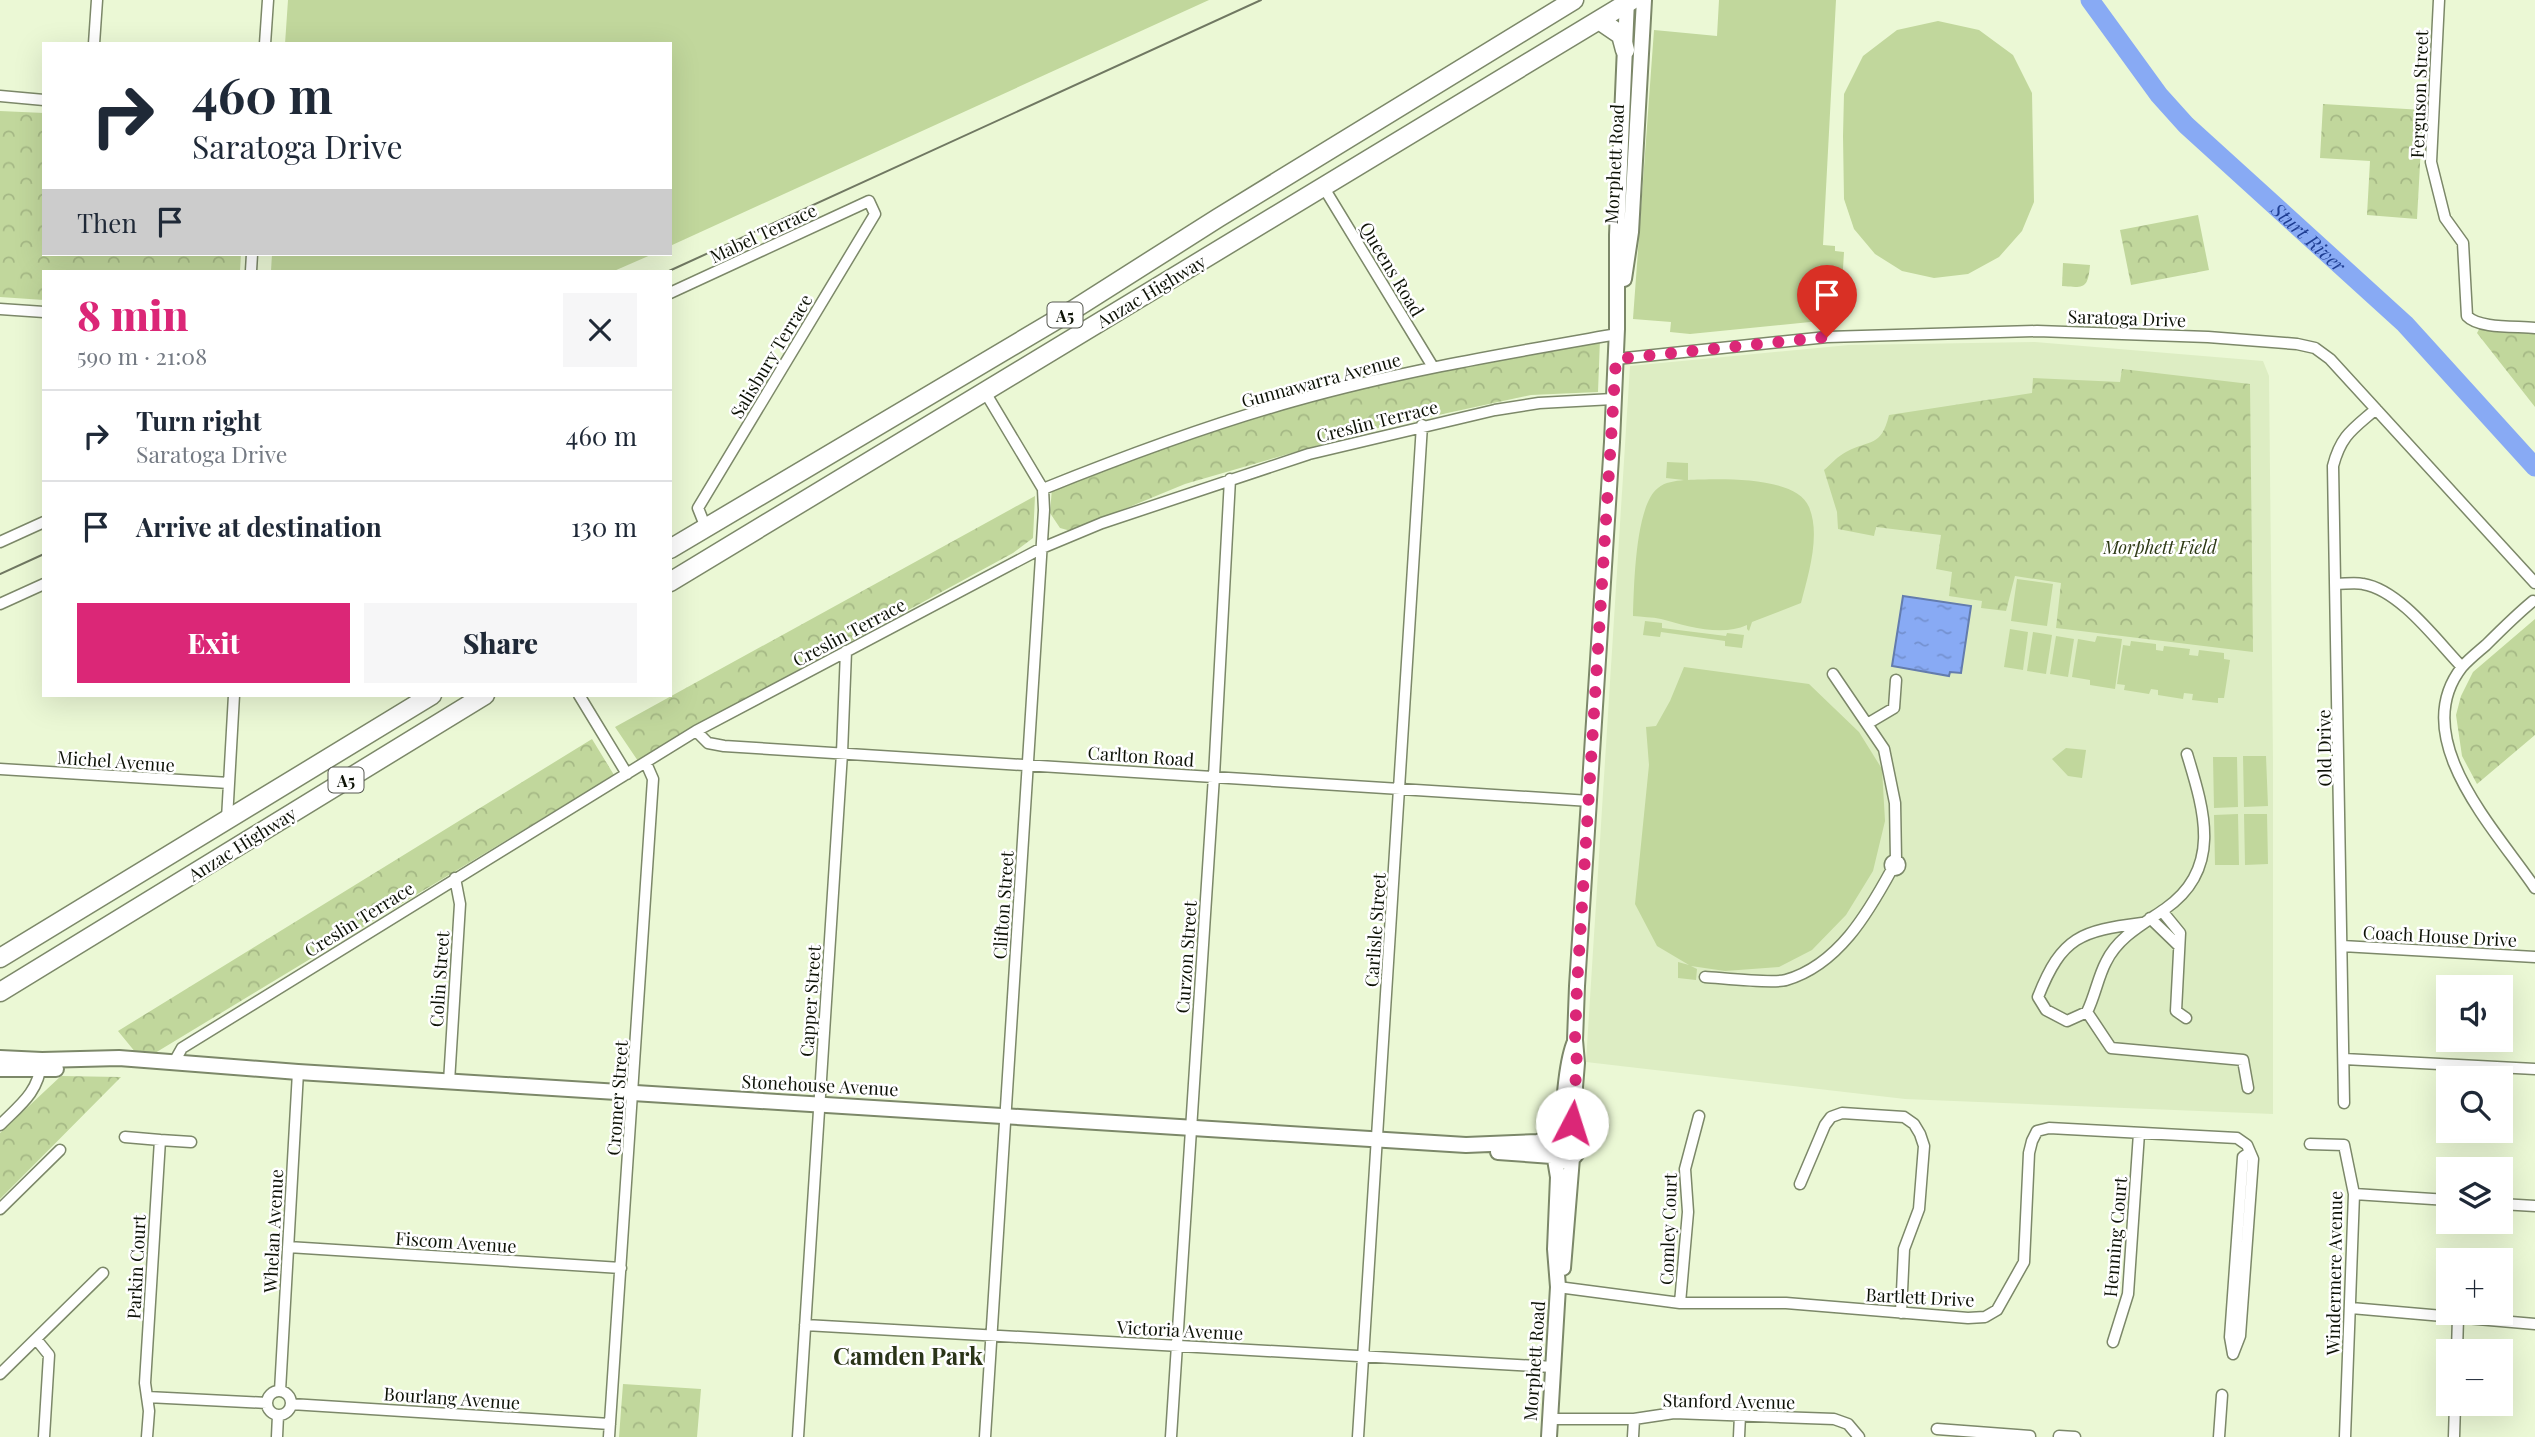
<!DOCTYPE html>
<html lang="en">
<head>
<meta charset="utf-8">
<style>
	:root { --surface:#fff; --page:#f6f6f7; --text:#1f2937; --muted:#747a83; --line:#e0e1e3; --accent:#db2777 }
	body { margin:0; font-family:"Playfair Display",serif; background:var(--page); color:var(--text); height:100vh; display:flex; flex-direction:column; font-size:26px; white-space:nowrap }
	* { box-sizing:border-box; margin:0 }
	p { font-size:23px; color:var(--muted) }
	.icon { flex:none; width:38px; height:38px; fill:none; stroke:currentColor; stroke-width:2; stroke-linecap:round; stroke-linejoin:round }
	.map { position:relative; flex:1; overflow:hidden }
	.drawer { position:absolute; left:42px; top:270px; width:630px; height:427px; display:flex; flex-direction:column; background:var(--surface); border-radius:0px; box-shadow:0 7px 28px #0002 }
	.drawer>* { flex:none }
	.guide { position:absolute; left:42px; top:42px; width:630px; height:214px; border-radius:0px; box-shadow:0 7px 28px #0002; background:#fff; color:var(--text); overflow:hidden }
	.controls { position:absolute; left:2436px; top:975px; display:grid; gap:14px }
	.controls a { display:grid; place-items:center; width:77px; height:77px; border-radius:0px; background:var(--surface); box-shadow:0 7px 28px #0002; font-size:35px }
	.pin { position:absolute; display:grid; place-items:center; width:60px; height:60px; color:#fff; margin:-72px -30px; border-radius:50% 50% 50% 0; rotate:-45deg; box-shadow:0 0 7px #0007 }
	.pin .icon { rotate:45deg }
	.me { position:absolute; width:77px; margin:-38px; rotate:5deg; stroke-linejoin:round; filter:drop-shadow(0 0 5px #0008) }
	.turn { display:flex; align-items:center; gap:24px; height:147px; padding:0 35px; font-size:32px }
	.turn .icon { width:91px; height:91px; stroke-width:2.5 }
	.turn b { display:block; font-size:49px; line-height:60px }
	.then { display:flex; align-items:center; height:66px; padding:0 35px; background:#0003; gap:14px; font-size:26px }
	.round { display:grid; place-items:center; flex:none; width:74px; height:74px; border-radius:0px; background:var(--page) }
	.head { display:flex; align-items:center; justify-content:space-between; height:119px; padding:0 35px }
	h1 { font-size:42px; font-weight:800; line-height:52px; color:var(--accent) }
	.action { display:flex; gap:14px; margin-top:auto; padding:14px 35px }
	.action a { flex:1; height:80px; border-radius:0px; background:var(--accent); color:#fff; font-size:28px; font-weight:800; line-height:80px; text-align:center }
	.action a+a { background:var(--page); color:var(--text) }
	ul { padding:0; list-style:none }
	li { display:flex; align-items:center; gap:21px; height:91px; padding:0 35px; border-top:2px solid var(--line) }
	li div { flex:1 }
	li b { display:block; font-size:26px }
	li em { font-style:normal }
	.map>svg:first-child { display:block }
	.built { fill:#ddedc3 }
	.green { fill:#c1d79c }
	.park { fill:url(#park-crowns) }
	.water { fill:url(#water-ripples); stroke:#637cad; stroke-width:2 }
	.lines { fill:none; stroke-linecap:round; stroke-linejoin:round }
	.river { stroke:#88aaf4; stroke-width:19 }
	.street-casing { stroke:#7c8869; stroke-width:13 }
	.secondary-casing { stroke:#7c8869; stroke-width:18 }
	.highway-casing { stroke:#7c8869; stroke-width:21 }
	.street { stroke:#fff; stroke-width:10 }
	.secondary { stroke:#fff; stroke-width:14 }
	.highway { stroke:#fff; stroke-width:18 }
	.tram { stroke:#707862; stroke-width:2 }
	.route { stroke:#db2777; stroke-width:12; stroke-dasharray:0 21.6 }
	.labels { text-anchor:middle; dominant-baseline:central; stroke-width:5; stroke-linejoin:round; paint-order:stroke }
	.shield { fill:#fff; stroke:#565951; stroke-width:2 }
	.shield-label { font-size:16px; font-weight:bold; fill:#0d1206 }
	.street-label { font-size:18px; fill:#0d1206; stroke:#fff }
	.park-label { font-size:18px; font-style:italic; fill:#2d3915; stroke:#fff }
	.water-label { font-size:19px; font-style:italic; fill:#1f3e93; stroke:#fff }
	.district-label { font-size:24px; font-weight:bold; fill:#2a3418; stroke:#fff }
</style>
</head>
<body>
<div class="map">
<svg width="2535" height="1437" viewBox="0 0 2535 1437">
	<defs>
		<pattern id="park-crowns" width="20" height="18" patternUnits="userSpaceOnUse" patternTransform="scale(1.75)"><rect width="20" height="18" fill="#c1d79c"/><path d="M2 6a3 3 0 1 1 6 0M12 15a3 3 0 1 1 6 0" fill="none" stroke="#a5b885"/></pattern>
		<pattern id="water-ripples" width="26" height="14" patternUnits="userSpaceOnUse" patternTransform="scale(1.75)"><rect width="26" height="14" fill="#88aaf4"/><path d="M2 4q2-2 4 0t4 0M15 11q2-2 4 0t4 0" fill="none" stroke="#7491d0"/></pattern>
	</defs>
	<rect width="100%" height="100%" fill="#ebf8d5"/>
	<path class="built" d="M2035,342L2263,361L2269,376L2273,758V1114L1905,1099L1586,1062L1630,366L1849,345Z"/>
	<path class="green" d="M288,0H1209L670,246V44H285Z
		M1719,0H1836L1823,245L1835,246V251L1844,252L1840,319L1690,334L1670,332L1671,322L1633,319L1654,30L1717,36Z
		M1938,21L1979,30L2013,55L2032,93L2034,202L2022,231L1999,257L1968,274L1934,278L1902,271L1875,254L1854,229L1844,199L1843,136L1844,94L1863,56L1897,30Z
		M272,254H653L614,271H271Z
		M1667,462L1688,463V480C1717,479 1796,475 1809,507C1821,535 1808,576 1801,603L1752,622L1749,631L1747,629V625C1721,637 1687,626 1661,619C1652,617 1642,617 1633,616C1634,588 1635,505 1658,488C1665,482 1675,481 1684,480L1666,478Z
		M2017,579L2053,584L2047,626L2011,621Z
		M1645,621L1662,623V628L1726,636L1727,633L1744,635L1742,648L1725,646V641L1661,632L1660,637L1643,635Z
		M2010,629L2028,632L2023,670L2004,667Z
		M2033,632L2052,635L2046,674L2027,671Z
		M2056,636L2074,639L2068,677L2050,674Z
		M2097,636L2122,639L2115,689L2090,685V680L2072,677L2078,639L2095,642Z
		M2131,641L2156,644V650L2163,651L2164,646L2190,649L2189,655L2198,656L2199,650L2224,653V659L2230,660L2224,698H2218V703L2192,700L2193,694L2184,693L2183,699L2158,695V690L2151,689L2149,694L2124,690L2125,685L2117,684L2123,645L2130,646Z
		M1684,667L1809,684L1859,732L1882,769L1885,821L1873,871L1846,915L1812,950L1779,967L1725,971L1691,966L1697,969L1696,980L1678,978V962L1689,965L1657,946L1635,904L1649,765L1646,727L1656,726L1670,701Z
		M2066,748L2086,750L2082,778L2068,776L2052,759Z
		M2243,756H2266L2268,806L2244,807Z
		M2213,757H2237L2238,807L2214,808Z
		M2238,814L2239,865H2215L2214,815Z
		M2244,814H2267L2268,864L2245,865Z"/>
	<path class="park" d="M2323,104L2423,110L2417,219L2367,215L2370,161L2320,158Z
		M0,111L44,113V254H241L240,271H44V300L0,297Z
		M2198,215L2209,270L2131,285L2120,230Z
		M2063,263L2090,265C2088,289 2084,288 2062,286Z
		M2482,324L2535,328V407L2477,333Z
		M1600,339L1598,392L1531,395L1378,428L1185,484L1071,531L1060,528L1050,513L1052,488L1270,410L1435,370Z
		M2122,369L2250,384L2253,652L2056,628L2061,583L2015,576L2006,611L1981,608L1982,601L1949,596L1952,572L1936,569L1941,535L1876,527L1874,536L1838,529L1837,512L1824,470C1831,464 1838,456 1846,452C1870,439 1881,448 1889,415L2032,393L2033,378L2120,382Z
		M1035,496L1033,538L1013,553L688,730L638,761L615,727Z
		M2535,619V735L2477,784L2462,756L2456,715L2461,696L2473,672Z
		M592,739L614,775L155,1053H136L118,1031Z
		M61,1076L121,1077L0,1199V1133Z
		M623,1384L701,1389L697,1437H619Z"/>
	<path class="water" d="M1903,596L1971,606L1961,673L1950,672L1949,676L1892,666Z"/>
	<g class="lines">
		<path class="river" id="s1" d="M2090,0L2159,95L2186,125L2405,324L2535,467"/>
		<defs>
			<path id="street" d="M2439,0L2431,162L2445,218L2463,243L2467,316C2479,329 2517,326 2535,328
				M94,44L97,0
				M265,44L268,0
				M0,96L44,100
				M1324,188L1433,367
				M251,271L252,254
				M670,293L869,201L875,214L698,508L706,528
				M0,309L44,312
				M1616,359L1827,337L2037,331L2208,337L2297,344L2315,348L2330,359L2535,583
				M1043,489C1125,456 1208,425 1294,401C1400,371 1509,353 1617,334
				M0,542L44,522
				M2336,584C2345,584 2355,582 2363,584C2400,590 2437,641 2462,667
				M2533,601C2516,615 2501,630 2486,645C2478,652 2469,659 2462,667C2406,738 2496,830 2535,888
				M0,604L44,584
				M1833,674L1884,749L1895,803L1896,860
				M579,695L627,774
				M1867,724L1894,708L1896,680
				M696,731L708,743L724,746L1590,801
				M0,769L229,783
				M227,819L234,695
				M1890 865a5 5 0 1 1 10 0a5 5 0 1 1-10 0Z
				M2162,911L2180,933L2176,1011L2186,1018
				M2150,918L2179,946
				M2142,923C2081,931 2062,936 2038,997L2046,1010L2067,1021L2087,1012C2095,996 2098,977 2106,962C2118,937 2143,924 2165,909C2223,869 2204,810 2187,754
				M2342,946L2535,957
				M1705,977C1722,978 1773,984 1786,980C1838,965 1868,913 1892,869
				M2087,1012L2111,1048L2243,1060L2248,1088
				M2344,1059L2535,1069
				M173,1064L182,1048L696,731L1042,548L1102,523L1309,454L1495,410L1539,403L1613,399
				M449,1082L460,904L455,878
				M2344,1103L2333,466C2341,435 2353,429 2376,409
				M0,1125C19,1106 39,1092 41,1063
				M125,1137L160,1140L145,1383L149,1411L147,1437
				M160,1140L191,1142
				M2310,1144L2344,1145L2354,1194L2345,1437
				M1800,1184L1825,1125L1831,1117L1842,1113L1904,1117L1914,1124L1920,1134L1924,1146L1919,1209L1904,1249L1901,1313
				M2354,1194L2448,1200
				M2501,1204L2535,1206
				M0,1209L60,1150
				M288,1247L621,1268
				M1558,1287L1680,1303H1786L1968,1318L1985,1317L1997,1310L2024,1262L2029,1153L2032,1141L2037,1131L2049,1128L2237,1138L2247,1145L2253,1159L2240,1336L2233,1354
				M1680,1303L1688,1212L1685,1169L1699,1116
				M2351,1308L2535,1324
				M805,1325L1553,1367
				M36,1339L49,1355L44,1437
				M2113,1342L2128,1294L2139,1133
				M2457,1351L2458,1317
				M2233,1354L2230,1337L2243,1157L2249,1153
				M0,1374L103,1273
				M280,1391L298,1072
				M267 1403a12 12 0 1 1 24 0a12 12 0 1 1-24 0Z
				M147,1397L267,1403
				M291,1404L610,1424
				M1550,1419H1634L1674,1413L1834,1419L1848,1424L1859,1437
				M1937,1429L2030,1436
				M2059,1436L2075,1437
				M277,1437L278,1415
				M609,1437L653,779L646,763
				M798,1437L842,753L846,651
				M985,1437L1044,510L1043,489L985,392
				M1171,1437L1214,776L1230,479
				M1358,1437L1422,425
				M1633,1437L1634,1419
				M1739,1437L1740,1415
				M2219,1437L2222,1395
				M2454,1437L2455,1404"/>
			<path id="secondary" d="M1624,279L1631,232L1644,0
				M0,1058L42,1060L119,1058L298,1072L1466,1145L1538,1142L1550,1137
				M0,1069H56
				M1547 1145a16 16 0 1 1 32 0a16 16 0 1 1-32 0Z
				M1557,1131C1568,1103 1563,1073 1574,1044
				M1576,1137L1572,1123L1577,1063L1575,1040L1577,986L1612,442L1617,329V235L1627,0
				M1498,1152L1552,1156
				M1563,1268L1572,1158
				M1549,1437L1558,1287L1555,1249L1558,1177L1555,1159"/>
			<path id="highway" d="M1599,20L1621,35L1625,50
				M670,549L1073,310L1218,218L1574,0
				M670,582L1632,0
				M0,958L432,695
				M0,992L485,695"/>
		</defs>
		<use href="#street" class="street-casing"/>
		<use href="#secondary" class="secondary-casing"/>
		<use href="#highway" class="highway-casing"/>
		<use href="#street" class="street"/>
		<use href="#secondary" class="secondary"/>
		<use href="#highway" class="highway"/>
		<path class="tram" d="M669,271L1261,0
			M0,574L44,554"/>
	</g>
	<g class="lines">
		<path class="route" d="M1572,1123L1577,1063L1575,1040L1577,986L1616,359L1827,337"/>
	</g>
	<g class="labels">
		<g class="shield">
			<rect x="1047.5" y="302.5" width="35" height="25" rx="5"/>
			<rect x="328.5" y="767.5" width="35" height="25" rx="5"/>
		</g>
		<g class="shield-label">
			<text x="1065" y="315">A5</text>
			<text x="346" y="780">A5</text>
		</g>
		<g class="street-label">
			<text transform="translate(2419 94) rotate(-88)">Ferguson Street</text>
			<text transform="translate(1614 164) rotate(-87)">Morphett Road</text>
			<text transform="translate(763 233) rotate(-25)">Mabel Terrace</text>
			<text transform="translate(1392 269) rotate(59)">Queens Road</text>
			<text transform="translate(1151 291) rotate(-31)">Anzac Highway</text>
			<text transform="translate(2127 318) rotate(2)">Saratoga Drive</text>
			<text transform="translate(771 356) rotate(-59)">Salisbury Terrace</text>
			<text transform="translate(1321 380) rotate(-15)">Gunnawarra Avenue</text>
			<text transform="translate(1377 421) rotate(-14)">Creslin Terrace</text>
			<text transform="translate(849 632) rotate(-28)">Creslin Terrace</text>
			<text transform="translate(2324 748) rotate(-91)">Old Drive</text>
			<text transform="translate(1141 756) rotate(4)">Carlton Road</text>
			<text transform="translate(116 761) rotate(4)">Michel Avenue</text>
			<text transform="translate(242 844) rotate(-32)">Anzac Highway</text>
			<text transform="translate(1003 905) rotate(-86)">Clifton Street</text>
			<text transform="translate(359 919) rotate(-32)">Creslin Terrace</text>
			<text transform="translate(1375 930) rotate(-86)">Carlisle Street</text>
			<text transform="translate(2440 936) rotate(3)">Coach House Drive</text>
			<text transform="translate(1186 957) rotate(-86)">Curzon Street</text>
			<text transform="translate(439 979) rotate(-86)">Colin Street</text>
			<text transform="translate(810 1001) rotate(-86)">Capper Street</text>
			<text transform="translate(820 1085) rotate(3)">Stonehouse Avenue</text>
			<text transform="translate(617 1098) rotate(-86)">Cromer Street</text>
			<text transform="translate(1668 1229) rotate(-88)">Comley Court</text>
			<text transform="translate(273 1231) rotate(-87)">Whelan Avenue</text>
			<text transform="translate(2115 1237) rotate(-85)">Henning Court</text>
			<text transform="translate(456 1242) rotate(4)">Fiscom Avenue</text>
			<text transform="translate(136 1267) rotate(-87)">Parkin Court</text>
			<text transform="translate(2334 1273) rotate(-89)">Windermere Avenue</text>
			<text transform="translate(1920 1297) rotate(3)">Bartlett Drive</text>
			<text transform="translate(1180 1330) rotate(3)">Victoria Avenue</text>
			<text transform="translate(1534 1361) rotate(-86)">Morphett Road</text>
			<text transform="translate(452 1398) rotate(4)">Bourlang Avenue</text>
			<text transform="translate(1729 1401) rotate(1)">Stanford Avenue</text>
		</g>
		<g class="park-label">
			<text x="2160" y="547">Morphett Field</text>
		</g>
		<g class="water-label">
			<text stroke="none"><textPath href="#s1" startOffset="324">Sturt River</textPath></text>
		</g>
		<g class="district-label">
			<text x="908" y="1355">Camden Park</text>
		</g>
	</g>
</svg>
<div class="controls">
<a><svg class="icon" aria-label="sound" viewBox="0 0 24 24"><path d="M4 9h4l5-4v14l-5-4H4zM17 9q2 3 0 6"/></svg></a>
<a><svg class="icon" aria-label="search" viewBox="0 0 24 24"><circle cx="10" cy="10" r="6"/><path d="M15 15l6 6"/></svg></a>
<a><svg class="icon" aria-label="layers" viewBox="0 0 24 24"><path d="M12 4l9 5-9 5-9-5zM3 14l9 5 9-5"/></svg></a>
<a>+</a>
<a>−</a>
</div>
<div class="pin" style="left:1827px;top:337px;background:#d93025"><svg class="icon" aria-label="arrive" viewBox="0 0 24 24"><path d="M6 21V4h12l-3 4 3 4H6"/></svg></div>
<svg class="me" style="left:1572px;top:1123px" viewBox="-20 -20 40 40"><circle r="19" fill="#fff"/><path d="M0-13L10 11 0 6-10 11z" fill="#db2777"/></svg>
<div class="guide">
<div class="turn"><svg class="icon" aria-label="right" viewBox="0 0 24 24"><path d="M7 20v-9h11M14 6l5 5-5 5"/></svg><div><b>460 m</b>Saratoga Drive</div></div>
<div class="then">Then<svg class="icon" aria-label="arrive" viewBox="0 0 24 24"><path d="M6 21V4h12l-3 4 3 4H6"/></svg></div>
</div>
<section class="drawer">
<div class="head"><div><h1>8 min</h1><p>590 m · 21:08</p></div><a class="round"><svg class="icon" aria-label="close" viewBox="0 0 24 24"><path d="M6 6l12 12M18 6L6 18"/></svg></a></div>
<ul>
<li><svg class="icon" aria-label="right" viewBox="0 0 24 24"><path d="M7 20v-9h11M14 6l5 5-5 5"/></svg><div><b>Turn right</b><p>Saratoga Drive</p></div><em>460 m</em></li>
<li><svg class="icon" aria-label="arrive" viewBox="0 0 24 24"><path d="M6 21V4h12l-3 4 3 4H6"/></svg><div><b>Arrive at destination</b></div><em>130 m</em></li>
</ul>
<div class="action"><a>Exit</a><a>Share</a></div>
</section>
</div>
</body>
</html>
